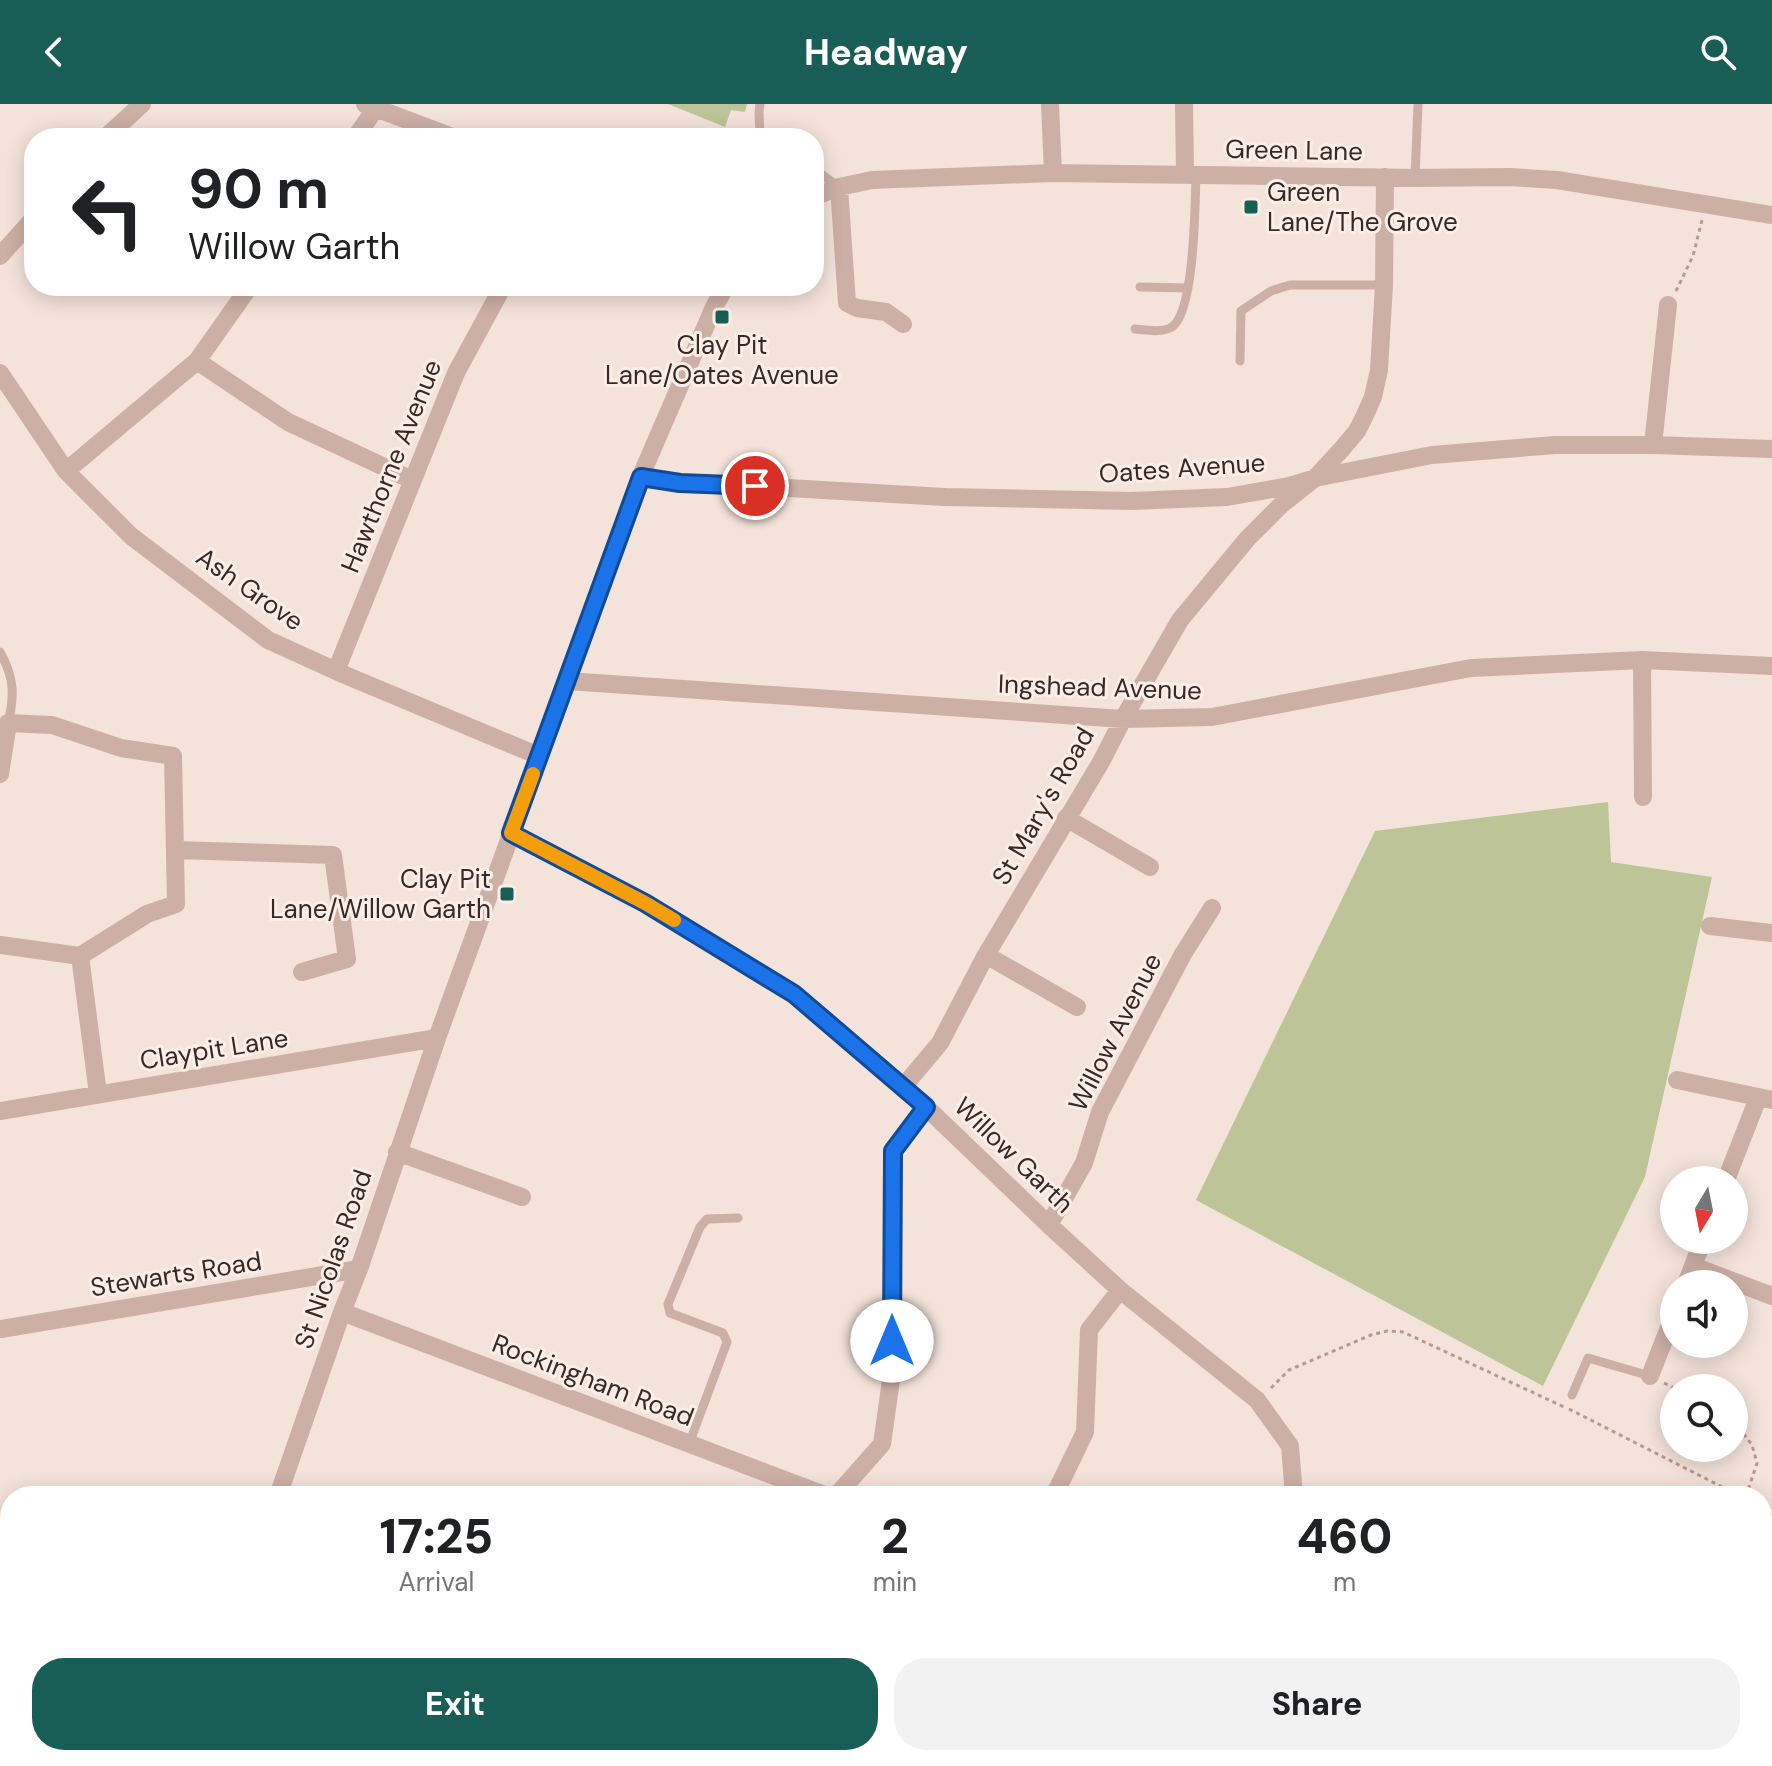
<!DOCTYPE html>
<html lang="en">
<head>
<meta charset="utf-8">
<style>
	:root { --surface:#fff; --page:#f2f2f2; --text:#202124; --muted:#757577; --accent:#185d56 }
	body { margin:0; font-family:"DM Sans",sans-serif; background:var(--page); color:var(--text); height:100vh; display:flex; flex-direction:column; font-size:30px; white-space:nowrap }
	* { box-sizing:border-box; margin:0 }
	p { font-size:26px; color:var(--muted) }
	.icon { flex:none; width:44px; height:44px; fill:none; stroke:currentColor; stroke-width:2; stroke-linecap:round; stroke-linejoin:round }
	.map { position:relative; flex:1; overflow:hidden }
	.details { position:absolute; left:0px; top:1382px; width:1772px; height:280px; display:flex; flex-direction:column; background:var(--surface); border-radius:32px 32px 0 0; box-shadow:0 4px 20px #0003 }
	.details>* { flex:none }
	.guide { position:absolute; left:24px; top:24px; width:800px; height:168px; border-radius:32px; box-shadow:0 4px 20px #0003; background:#fff; color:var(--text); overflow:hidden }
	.needle { width:52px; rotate:190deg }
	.fabs { position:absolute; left:1660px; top:1062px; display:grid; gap:16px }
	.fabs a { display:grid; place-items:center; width:88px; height:88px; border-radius:50%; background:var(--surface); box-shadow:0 4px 20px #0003; font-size:40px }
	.pin { position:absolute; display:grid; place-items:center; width:68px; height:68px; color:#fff; margin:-34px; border:4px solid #fff; border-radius:50%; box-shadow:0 2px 8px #0007 }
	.me { position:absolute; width:88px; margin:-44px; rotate:0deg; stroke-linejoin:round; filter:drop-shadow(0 0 6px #0008) }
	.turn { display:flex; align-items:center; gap:28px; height:168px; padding:0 32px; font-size:36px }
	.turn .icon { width:104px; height:104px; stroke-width:2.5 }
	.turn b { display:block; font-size:56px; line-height:68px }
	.eta { display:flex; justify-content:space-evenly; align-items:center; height:136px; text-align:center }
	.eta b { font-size:48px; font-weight:800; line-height:56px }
	.button { display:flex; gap:16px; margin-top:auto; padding:16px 32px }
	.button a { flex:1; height:92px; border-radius:32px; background:var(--accent); color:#fff; font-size:32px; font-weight:800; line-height:92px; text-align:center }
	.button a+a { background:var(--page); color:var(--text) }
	header { display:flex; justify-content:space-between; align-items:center; height:104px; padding:0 32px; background:var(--accent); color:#fff; font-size:36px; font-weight:800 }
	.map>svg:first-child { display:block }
	.green { fill:#bdc498 }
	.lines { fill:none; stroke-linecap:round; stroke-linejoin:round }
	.path { stroke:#b99a8f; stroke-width:3; stroke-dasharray:4 4; stroke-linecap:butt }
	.lane { stroke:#cdb0a5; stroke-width:9 }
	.street { stroke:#cdb0a5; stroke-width:18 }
	.primary { stroke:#7b5c56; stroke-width:20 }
	.route-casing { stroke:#114b97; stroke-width:20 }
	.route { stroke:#1a73e8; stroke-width:14 }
	.slow { stroke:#f59e0b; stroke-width:14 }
	.poi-dot { fill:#185d56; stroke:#fbeee7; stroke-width:3 }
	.labels { text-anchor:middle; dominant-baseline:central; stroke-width:6; stroke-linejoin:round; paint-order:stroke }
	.street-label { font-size:26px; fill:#382927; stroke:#fbeee7 }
	.poi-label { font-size:26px; fill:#382927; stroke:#fbeee7; text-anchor:start }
</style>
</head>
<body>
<header><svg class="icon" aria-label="back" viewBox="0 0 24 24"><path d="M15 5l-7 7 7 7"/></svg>Headway<svg class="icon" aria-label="search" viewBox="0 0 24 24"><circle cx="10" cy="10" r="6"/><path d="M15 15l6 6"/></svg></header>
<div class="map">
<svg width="1772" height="1662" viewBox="0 0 1772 1662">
	<rect width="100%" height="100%" fill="#f4e3da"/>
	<path class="green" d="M668,0H747L745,8L731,6L725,23Z
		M1608,698L1611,758L1712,773L1645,1073L1543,1282L1196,1096L1375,727Z"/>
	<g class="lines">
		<path class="path" d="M1676,187L1693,152L1702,116
			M1664,1279L1674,1284
			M1271,1284L1289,1266L1371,1231L1387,1227L1403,1228L1564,1303
			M1569,1305L1740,1392
			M1734,1317L1752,1341L1757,1359L1746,1392
			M1762,1405L1772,1411
			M1554,1662L1566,1656L1587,1662"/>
		<path class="lane" d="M760,34L759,8L760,0
			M814,65L839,83
			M1415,74L1418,0
			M1140,183L1188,184
			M1135,225C1146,226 1162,229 1172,223C1195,207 1195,98 1196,70
			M1240,257L1241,207L1271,187L1290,181H1384
			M0,548C14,573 15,591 8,619
			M1572,1291L1588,1254L1650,1272
			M689,1340L727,1238L723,1229L670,1209L668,1200L700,1123L707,1115L738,1114
			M552,1652L556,1662"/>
		<path class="street" d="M365,0L455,34
			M1050,0L1053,69
			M1184,0L1185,70
			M105,34L142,0
			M355,34L376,4
			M839,83L847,199L857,204L886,208L903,220
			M814,93L839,83L872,76L1053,69L1415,74L1509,73L1557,76L1772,111
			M0,152L34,114
			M197,257L288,318L412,376
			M0,269L66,367L131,432L268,536L345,571L539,652
			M1653,341L1668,201
			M66,367L197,257L250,182
			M641,373L680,379L755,382L945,393L1131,397L1227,393L1289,382L1315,374L1432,351L1555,341H1653L1772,345
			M1642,556L1643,693
			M336,567L456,269L503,182
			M567,577L1123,615L1212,613L1471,564L1642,556L1772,562
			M0,670L8,619L52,621L121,644L173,652L176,800L147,810L80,852
			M1066,714L1150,763
			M511,729L645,799L794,890L926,1003L1049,1121L1120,1186L1257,1296L1290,1342L1294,1392
			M176,746L333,751L347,855L302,868
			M1710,822L1772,829
			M0,841L80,852
			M986,851L1077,903
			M80,852L98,990
			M1677,976L1772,996
			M903,983L940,939L986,851L1101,658L1123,615L1180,516L1248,434L1281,401L1315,374L1341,346L1357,327L1365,311L1373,293L1379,266L1384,181L1385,73
			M0,1007L437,934
			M397,1048L522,1093
			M1726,1076L1758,994
			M1049,1121L1084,1059L1100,1008L1183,850L1212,804
			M1693,1162L1772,1192
			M1686,1180L1703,1136
			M342,1208L827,1392
			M1,1225L359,1165
			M1650,1272L1674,1211
			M278,1392L342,1208L359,1165L437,934L643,367L714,203L726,182
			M836,1392L882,1340L892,1269L893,1047L926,1003
			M1054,1392L1085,1328L1089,1226L1120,1186
			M0,1447L10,1445
			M152,1662L159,1652
			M350,1662L356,1652
			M706,1662L724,1652
			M1038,1662L1051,1652
			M1291,1662L1293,1652"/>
		<path class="primary" d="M1762,1466L1772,1448
			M1678,1662L1682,1652"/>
	</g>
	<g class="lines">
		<defs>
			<path id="route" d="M755,382L680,379L641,373L511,729L645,799L794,890L926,1003L893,1047L892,1237"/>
		</defs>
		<use href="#route" class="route-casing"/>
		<use href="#route" class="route"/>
		<path class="slow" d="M533,670L511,729L645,799L674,816"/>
	</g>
	<g class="poi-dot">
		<rect x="1243" y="95" width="16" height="16" rx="4"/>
		<rect x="714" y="205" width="16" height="16" rx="4"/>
		<rect x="499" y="782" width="16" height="16" rx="4"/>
	</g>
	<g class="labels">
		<g class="street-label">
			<text transform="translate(1294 46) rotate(1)">Green Lane</text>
			<text transform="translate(391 362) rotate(-68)">Hawthorne Avenue</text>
			<text transform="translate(1182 364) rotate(-4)">Oates Avenue</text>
			<text transform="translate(250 485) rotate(35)">Ash Grove</text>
			<text transform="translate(1100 583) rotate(2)">Ingshead Avenue</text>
			<text transform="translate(1043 702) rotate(-60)">St Mary's Road</text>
			<text transform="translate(1115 928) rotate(-63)">Willow Avenue</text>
			<text transform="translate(214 945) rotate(-9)">Claypit Lane</text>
			<text transform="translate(1014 1051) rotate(44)">Willow Garth</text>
			<text transform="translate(333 1155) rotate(-71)">St Nicolas Road</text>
			<text transform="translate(176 1170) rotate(-9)">Stewarts Road</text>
			<text transform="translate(593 1276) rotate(21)">Rockingham Road</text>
		</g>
		<g class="poi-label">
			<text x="1267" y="88">Green<tspan x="1267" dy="30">Lane/The Grove</tspan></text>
			<text x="722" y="241" text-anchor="middle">Clay Pit<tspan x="722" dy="30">Lane/Oates Avenue</tspan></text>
			<text x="491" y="775" text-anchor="end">Clay Pit<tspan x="491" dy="30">Lane/Willow Garth</tspan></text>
		</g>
	</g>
</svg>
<div class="fabs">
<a><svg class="needle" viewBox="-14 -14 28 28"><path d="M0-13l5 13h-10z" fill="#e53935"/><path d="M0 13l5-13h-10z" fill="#757577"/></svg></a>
<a><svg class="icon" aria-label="sound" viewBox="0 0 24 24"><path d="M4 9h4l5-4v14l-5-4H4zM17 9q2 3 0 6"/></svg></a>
<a><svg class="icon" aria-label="search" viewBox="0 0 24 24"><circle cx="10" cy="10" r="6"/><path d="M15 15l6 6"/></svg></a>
</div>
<div class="pin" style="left:755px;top:382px;background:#d93025"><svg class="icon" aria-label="arrive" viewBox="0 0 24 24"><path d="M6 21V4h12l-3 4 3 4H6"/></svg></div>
<svg class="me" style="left:892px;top:1237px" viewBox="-20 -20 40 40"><circle r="19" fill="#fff"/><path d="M0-13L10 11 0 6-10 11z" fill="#1a73e8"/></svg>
<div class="guide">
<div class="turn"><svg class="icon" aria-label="left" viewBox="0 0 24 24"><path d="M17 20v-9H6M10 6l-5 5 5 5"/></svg><div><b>90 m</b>Willow Garth</div></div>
</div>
<section class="details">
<div class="eta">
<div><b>17:25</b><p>Arrival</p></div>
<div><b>2</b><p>min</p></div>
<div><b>460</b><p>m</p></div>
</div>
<div class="button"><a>Exit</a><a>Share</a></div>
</section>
</div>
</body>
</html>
